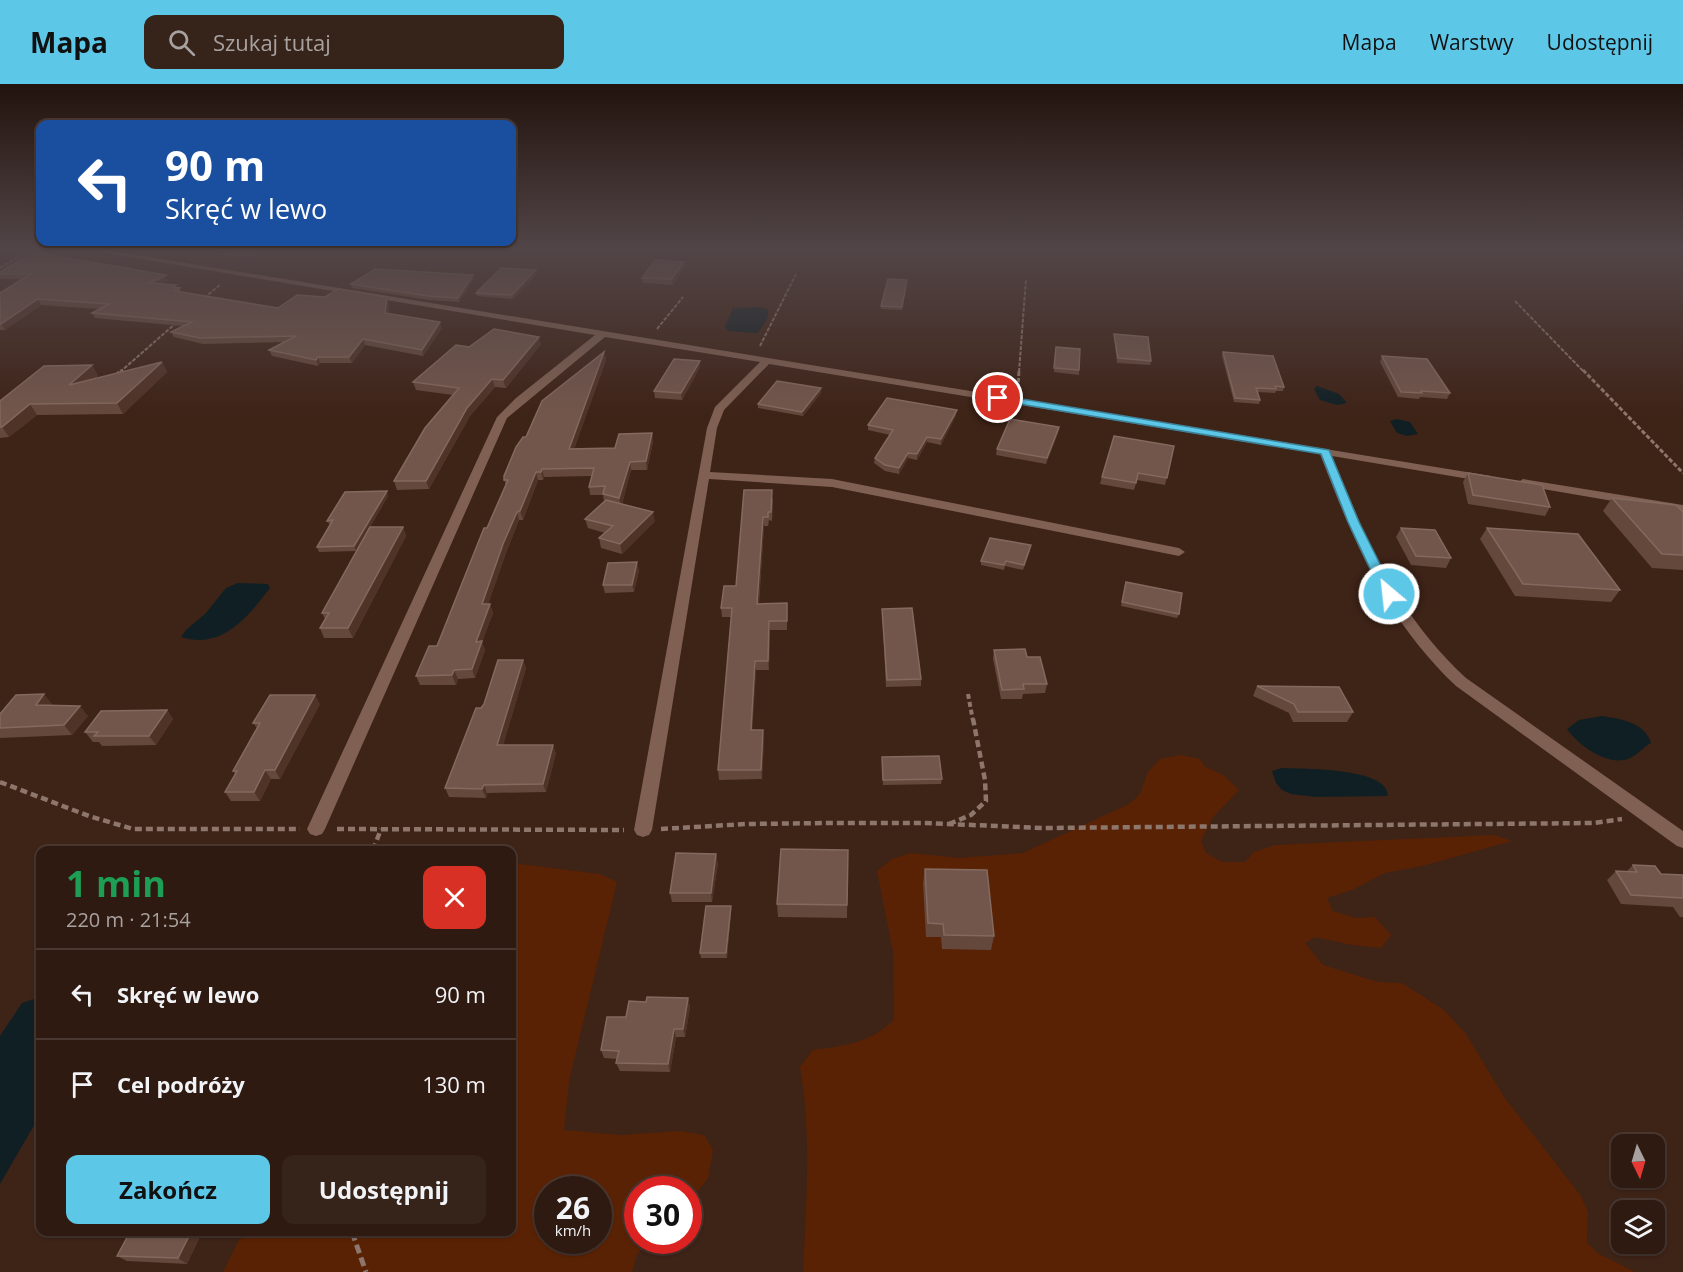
<!DOCTYPE html>
<html lang="pl">
<head>
<meta charset="utf-8">
<style>
	:root { --surface:#2e1a11; --page:#36231a; --text:#f1f3f6; --muted:#a7a19f; --line:#493831; --accent:#5dc7e8 }
	body { margin:0; font-family:"Open Sans",sans-serif; background:var(--page); color:var(--text); height:100vh; display:flex; flex-direction:column; font-size:22px; white-space:nowrap }
	* { box-sizing:border-box; margin:0 }
	p { font-size:20px; color:var(--muted) }
	.icon { flex:none; width:33px; height:33px; fill:none; stroke:currentColor; stroke-width:2; stroke-linecap:round; stroke-linejoin:round }
	.map { position:relative; flex:1; overflow:hidden }
	.drawer { position:absolute; left:36px; top:762px; width:480px; height:390px; display:flex; flex-direction:column; background:var(--surface); border-radius:12px; box-shadow:0 2px 4px #0004,0 0 0 2px var(--line) }
	.drawer>* { flex:none }
	.top-card { position:absolute; left:36px; top:36px; width:480px; height:126px; border-radius:12px; box-shadow:0 2px 4px #0004,0 0 0 2px var(--line); background:#1a4fa0; color:#fff; overflow:hidden }
	.needle { width:39px; rotate:175deg }
	.controls { position:absolute; left:1611px; top:1050px; display:grid; gap:12px }
	.controls a { display:grid; place-items:center; width:54px; height:54px; border-radius:12px; background:var(--surface); box-shadow:0 2px 4px #0004,0 0 0 2px var(--line); font-size:30px }
	.speed { position:absolute; left:534px; top:1092px; display:flex; gap:12px; font-size:30px; font-weight:700; text-align:center }
	.speed>* { display:grid; place-content:center; width:78px; height:78px; border-radius:50%; background:var(--surface); box-shadow:0 2px 4px #0004,0 0 0 2px var(--line); line-height:1 }
	.speed small { font-size:15px; font-weight:400 }
	.speed .limit { border:9px solid #d22; background:#fff; color:#111 }
	.pin { position:absolute; display:grid; place-items:center; width:51px; height:51px; color:#fff; margin:-26px; border:3px solid #fff; border-radius:50%; box-shadow:0 2px 6px #0007 }
	.me { position:absolute; width:66px; margin:-33px; rotate:332deg; stroke-linejoin:round; filter:drop-shadow(0 0 4px #0008) }
	.turn { display:flex; align-items:center; gap:21px; height:126px; padding:0 30px; font-size:27px }
	.turn .icon { width:78px; height:78px; stroke-width:2.5 }
	.turn b { display:block; font-size:42px; line-height:51px }
	.round { display:grid; place-items:center; flex:none; width:63px; height:63px; border-radius:12px; background:var(--page) }
	.head { display:flex; align-items:center; justify-content:space-between; height:102px; padding:0 30px }
	h1 { font-size:36px; font-weight:700; line-height:45px; color:#1e9e55 }
	.primary-button { display:flex; gap:12px; margin-top:auto; padding:12px 30px }
	.primary-button a { flex:1; height:69px; border-radius:12px; background:var(--accent); color:#111; font-size:24px; font-weight:700; line-height:69px; text-align:center }
	.primary-button a+a { background:var(--page); color:var(--text) }
	ul { padding:0; list-style:none }
	li { display:flex; align-items:center; gap:18px; height:90px; padding:0 30px; border-top:2px solid var(--line) }
	li div { flex:1 }
	li b { display:block; font-size:22px }
	li em { font-style:normal }
	header { display:flex; align-items:center; gap:36px; box-sizing:border-box; height:84px; padding:0 30px; background:var(--accent); color:#111 }
	header strong { font-size:28px }
	nav { display:flex; gap:33px; margin-inline-start:auto; font-size:21px }
	.search { width:420px; height:54px; background:var(--page); display:flex; align-items:center; gap:15px; box-sizing:border-box; padding:0 21px; border-radius:12px; color:var(--muted); font-size:22px }
	.map>svg:first-child { display:block }
	.green { fill:#5a2204; fill-rule:evenodd }
	.water { fill:#101f24 }
	.lines { fill:none; stroke-linecap:round; stroke-linejoin:round }
	.path-far4 { stroke:#8d766c; stroke-width:2; stroke-dasharray:4 1.5; stroke-linecap:butt }
	.path-far3 { stroke:#8d766c; stroke-width:3; stroke-dasharray:4.5 2; stroke-linecap:butt }
	.path-far2 { stroke:#8d766c; stroke-width:4; stroke-dasharray:5 3; stroke-linecap:butt }
	.path-far1 { stroke:#8d766c; stroke-width:4.5; stroke-dasharray:7 4; stroke-linecap:butt }
	.path { stroke:#8d766c; stroke-width:5; stroke-dasharray:9 4.5; stroke-linecap:butt }
	.minor { fill:#7f6052; fill-rule:evenodd }
	.wall { fill:#65483c }
	.shaded-wall { fill:#503327 }
	.building { fill:#72564b; stroke:#83695e; stroke-width:1.5 }
	.route { fill:#5dc7e8; stroke:#3c8197; stroke-width:1.5 }
</style>
</head>
<body>
<header>
<strong>Mapa</strong>
<div class="search"><svg class="icon" aria-label="search" viewBox="0 0 24 24"><circle cx="10" cy="10" r="6"/><path d="M15 15l6 6"/></svg>Szukaj tutaj</div>
<nav><a>Mapa</a><a>Warstwy</a><a>Udostępnij</a></nav>
</header>
<div class="map">
<svg width="1683" height="1188" viewBox="0 0 1683 1188">
	<rect width="100%" height="100%" fill="#3e2317"/>
	<path class="green" d="M1181,671L1200,675L1204,682L1223,691L1239,706L1213,733L1201,757L1206,769L1222,778H1245L1254,768L1275,761L1494,751L1512,757L1422,782L1385,789L1352,806L1327,814L1333,827L1356,834L1375,833L1391,851L1381,864L1352,861L1315,853L1305,859L1323,881L1378,898L1402,899L1444,926L1466,950L1504,1013L1581,1112L1588,1128L1587,1159L1599,1170L1635,1188H803C806,1119 812,1051 800,983L813,966C844,962 872,959 894,935L893,867L877,787L892,775L911,769L958,774L1023,769L1129,720L1140,710L1148,688L1160,675Z
		M512,779L600,790L617,798L569,997L564,1046L620,1051L680,1047L704,1051L713,1066L708,1095L689,1116L688,1106H638V1156L650,1157L637,1170L632,1188H223L239,1156L253,1148L290,1149L295,1148H512ZM548,1106H598V1156H548Z"/>
	<path class="water" d="M758,223L767,225C771,234 762,242 757,249L728,247L725,243L733,224Z
		M1317,302L1339,310L1347,319L1337,321L1320,316L1314,305Z
		M1396,335L1410,338L1418,350L1407,352L1397,349L1390,337Z
		M238,499L268,500L270,504C248,533 222,566 181,553L186,546L206,529L226,504Z
		M1602,632C1620,635 1645,638 1651,659C1643,663 1637,672 1628,675C1607,682 1579,662 1567,645L1579,636Z
		M1281,684C1303,685 1388,683 1388,712L1316,713L1291,710L1282,706L1276,699L1272,687Z
		M40,913V1031L0,1100V952L22,919Z"/>
	<g class="lines">
		<path class="path-far4" d="M0,184L33,164
			M204,214L221,200
			M1515,217L1584,288
			M657,245L683,213
			M760,262L796,190
			M120,288L176,239
			M1019,288L1026,195"/>
		<path class="path-far3" d="M1583,286L1683,389
			M116,291L121,286
			M1018,305L1019,286"/>
		<path class="path-far2" d="M968,610L973,637"/>
		<path class="path-far1" d="M0,698L89,732L133,745H300
			M949,740L971,731L986,717L985,696L973,635
			M337,745L624,746
			M661,745L746,740L831,739H925L1043,744L1594,739L1622,735
			M373,766L381,745"/>
		<path class="path" d="M352,1148L366,1188"/>
		<path class="minor" d="M76,164H94L1491,392V396L1487,398L1332,372C1367,458 1397,530 1466,594L1683,747V764L1677,762L1456,602C1386,536 1354,458 1320,370L769,280L724,326L717,344L710,388L832,395L1179,464L1185,468L1179,472L832,403L709,395L652,746L649,751L643,753L637,751L634,746L707,344L715,323L760,278L605,253L507,334L325,745L322,750L316,752L310,750L307,745L497,333L516,314L595,251Z
			M1523,395L1683,421V429L1519,401L1517,399Z"/>
	</g>
	<path class="wall" d="M209,164H267L253,173L209,170L207,165Z
		M684,184L673,201L643,199L642,194Z
		M0,188L168,197L162,200L178,203L182,208L278,224L389,219L388,230L442,244L423,272L365,261L352,279H320L318,282L272,272L269,266L284,258L203,260L174,253L171,248L182,242L95,234L92,229L99,225L41,221L5,246H0V209L22,195H0Z
		M537,190L513,215L477,212L476,209Z
		M473,191L474,195L459,218L429,216L352,204L351,200Z
		M907,196L902,226L881,225V222Z
		M1114,250L1151,277L1150,281L1117,279L1114,254Z
		M541,260L506,304L495,303L470,332L429,405L397,406L394,397L453,311L416,306L413,298L469,263Z
		M1055,267L1079,286V291L1054,288Z
		M604,268L606,276L574,365L615,364L652,349L653,358L647,386H631L622,420L655,437L622,470L601,464L599,454L605,449L588,444L585,435L604,418L603,411H590L589,403L592,392L544,393L543,396H538L523,436H519L506,469L488,520H490L493,529L482,558L485,566L475,594L458,595L456,601H420L416,592L437,562L506,401L504,396L526,353Z
		M1223,268L1284,303L1283,307H1276L1275,309L1258,308L1260,316L1259,320L1234,318L1222,272Z
		M1382,272L1450,309L1447,315L1420,313L1419,315L1398,313L1380,278Z
		M162,278L167,288L123,330L37,331L9,353L0,354V317L98,291L95,295Z
		M700,283L682,316L655,314L654,307Z
		M821,304V309L803,332L758,324V320Z
		M956,331L941,361L927,358L917,376L908,374L899,390L885,387L874,379L875,374L890,351L868,346V341Z
		M1059,343L1058,349L1046,380L996,371L997,365Z
		M1174,362L1165,401L1137,396L1134,406L1100,400L1102,393Z
		M1468,389L1550,423L1545,432L1468,420L1463,398Z
		M744,406L773,415L772,437L769,436L768,442H764L759,520L787,519V546H770L769,586H756L752,646L764,655L762,695L719,696L718,686L731,533H722L721,524L736,502Z
		M388,412L356,467L319,468L317,463L330,441L327,437Z
		M1612,414L1683,428V486L1652,484L1603,427Z
		M403,443L406,452L353,554H324L320,544L325,535L322,529Z
		M1401,444L1451,474L1446,484L1411,481L1396,453Z
		M1487,444L1620,506L1611,518L1515,512L1480,455Z
		M1030,466L1023,486L1005,482L1004,486L981,481V477Z
		M639,486L634,508L605,509L603,501Z
		M1126,498L1179,530L1177,534L1121,522Z
		M882,525L921,595V602L886,603Z
		M994,566L1027,573L1047,600L1045,609L1023,610L1022,615H1001L993,575Z
		M523,576L526,584L503,661L556,669L546,708L487,709L486,714L449,713L445,704L481,624Z
		M1257,602L1353,628L1347,638H1293L1289,629L1253,612Z
		M52,620L51,621L88,632L72,651L0,654V630Z
		M320,620L280,695H271L260,717H231L225,708L235,690L233,687L257,644L253,639Z
		M167,626L173,635L156,661L102,662L99,658H93L85,648Z
		M882,673L942,695L941,700L883,701Z
		M848,766L847,834L778,833L777,820Z
		M718,779L712,818H672L670,809Z
		M1633,781L1661,790L1683,791V833H1680L1673,823L1621,820L1607,796L1616,787L1626,788Z
		M925,785L994,852L991,866L942,865L941,853H926L923,799Z
		M731,822V827L727,874H701L700,869Z
		M688,914L690,923L685,953H676L670,988L620,987L616,979L617,975L604,974L601,966L626,933L646,918Z
		M130,1148H202L187,1180L127,1177L117,1172Z"/>
	<path class="shaded-wall" d="M257,164H267L253,173L251,168Z
		M684,178V184L673,201L672,195Z
		M536,186L537,190L513,215L512,211Z
		M166,191L168,197L153,204L150,199Z
		M473,191L474,195L459,218L458,214Z
		M387,213L389,219L387,235L385,229Z
		M38,215L41,221L5,246L1,240Z
		M440,238L442,244L423,272L422,266Z
		M539,253L541,260L506,304L503,296Z
		M363,255L365,261L352,279L349,273Z
		M604,268L606,276L571,374L569,365Z
		M318,273L320,279L318,282L316,276Z
		M700,277V283L682,316L681,309Z
		M162,278L167,288L123,330L117,319Z
		M92,281L98,291L75,311L69,301Z
		M492,295L495,303L470,332L429,405L426,397L467,324Z
		M821,304V309L803,332L802,328Z
		M30,320L37,331L9,353L2,343Z
		M957,326L956,331L941,361V355Z
		M1059,343L1058,349L1046,380L1047,374Z
		M652,349L653,358L647,386L646,377Z
		M927,353V358L917,376V370Z
		M908,369V374L899,390V384Z
		M630,378L631,386L621,423L619,414Z
		M542,385L544,393L543,396L541,388Z
		M536,388L538,396L523,436L520,427Z
		M387,407L388,412L356,467L354,462Z
		M517,428L519,436L506,469L485,529L482,520L503,460Z
		M653,428L655,437L622,470L620,460Z
		M763,433L764,442L758,529L757,520Z
		M403,443L406,452L353,554L348,544Z
		M637,478L639,486L634,508L632,501Z
		M490,520L493,529L482,558L485,566L475,594L472,585L476,558Z
		M769,537L770,546L769,586L768,577Z
		M523,576L526,584L503,662L497,661Z
		M755,577L756,586L752,655L751,646Z
		M454,586L458,595L456,601L452,591Z
		M44,610L52,620L44,630L36,621Z
		M315,611L320,620L280,695L275,686Z
		M80,622L88,632L72,651L64,641Z
		M167,626L173,635L156,661L149,652Z
		M763,646L764,655L762,695L761,686Z
		M553,661L556,669L546,708L543,700Z
		M265,686L271,695L260,717L254,708Z
		M484,701L487,709L486,714L482,705Z
		M246,761L250,766H244Z
		M716,770L718,779L712,818L711,809Z
		M731,822V827L727,874L726,869Z
		M688,914L690,923L685,953L683,945Z
		M674,945L676,953L670,988L668,980Z
		M191,1148H202L187,1180L178,1174Z"/>
	<path class="building" d="M209,164H257L251,168L207,165Z
		M33,168L166,191L150,199L176,201L173,203L180,204L175,207L278,224L297,211L325,213L338,205L387,213L385,229L440,238L422,266L363,255L349,273H318L316,276L269,266L296,252L200,254L171,248L192,238L92,229L109,220L38,215L1,240H0V209L31,190H0V188Z
		M655,176L684,178L672,195L642,194Z
		M501,184L536,186L512,211L476,209Z
		M375,185L473,191L458,214L428,212L351,200Z
		M888,195L907,196L902,223L881,222Z
		M494,245L539,253L503,296L492,295L467,324L426,397H394L425,344L459,304L413,298L456,261L469,263Z
		M1114,250L1148,253L1151,277L1118,274Z
		M1056,263L1080,265L1079,286L1054,284Z
		M604,268L569,365L615,364L619,350L652,349L646,377L630,378L619,414L603,410L605,402L589,403L594,384L542,385L541,388H536L520,427L517,428L503,460L482,520H490L476,558L482,557L472,585L454,586L452,591L416,592L429,562H437L484,444H487L508,396H504V392L516,363L523,353H526L542,317Z
		M1223,268L1273,272L1284,303L1275,302L1276,305L1256,304L1260,316L1235,314Z
		M1382,272L1427,275L1450,309L1421,307L1422,309L1401,308Z
		M674,275L700,277L681,309L654,307Z
		M162,278L117,319L30,320L2,343H0V317L44,282L92,281L69,301Z
		M777,297L821,304L802,328L758,320Z
		M887,314L957,326L941,355L927,353L917,370L908,369L899,384L885,381L875,374L893,346L868,341Z
		M1010,335L1059,343L1047,374L997,365Z
		M1114,352L1174,362L1167,394L1138,389L1136,399L1102,393Z
		M1468,389L1542,401L1550,423L1473,411Z
		M744,406H772L771,428H768V433H763L757,520L787,519V537H769L768,577H755L751,646H763L761,686H718L732,524H721L724,502H736Z
		M387,407L354,462L317,463L333,436L327,437L345,408Z
		M1612,414L1676,421L1683,428V471L1662,470Z
		M606,416L653,428L620,460L599,454L613,442L585,435Z
		M370,443H403L348,544H320L329,529H322Z
		M1401,444L1435,446L1451,474L1416,472Z
		M1487,444L1578,450L1620,506L1523,500Z
		M990,454L1031,461L1024,481L1006,477L1004,481L981,477Z
		M637,478L632,501H603L608,479Z
		M1126,498L1182,509L1179,530L1122,518Z
		M912,524L921,595L887,596L882,525Z
		M1025,565L1027,573H1040L1047,600H1023L1024,605L1002,606L994,566Z
		M498,576H523L497,661H553L543,700L484,701L482,705L445,704L476,624H481L484,620Z
		M1257,602L1339,603L1353,628H1298L1294,620Z
		M44,610L36,621L80,622L64,641L0,644V630L16,611Z
		M270,611H315L275,686H265L254,708H225L237,687H233L260,639H253Z
		M167,626L149,652H94L98,648H85L101,627Z
		M939,672L942,695L883,696L882,673Z
		M246,761L244,766H217L219,762Z
		M781,765L848,766L847,821L777,820Z
		M676,769L716,770L711,809H670Z
		M1633,781L1655,782L1661,790L1683,791V814L1631,811L1616,787L1637,788Z
		M925,785L987,786L994,852L944,851L943,840L928,839Z
		M706,822H731L726,869H700Z
		M647,913L688,914L683,945H674L668,980L616,979L619,967L601,966L607,933H626L629,917L646,918Z
		M130,1148H191L178,1174L117,1172Z"/>
	<linearGradient id="sky" x2="0" y2="1"><stop stop-color="#22130d"/><stop offset="0.5" stop-color="#524547"/><stop offset="1" stop-color="#524547" stop-opacity="0"/></linearGradient>
	<rect width="1683" height="330" fill="url(#sky)"/>
	<path class="route" d="M998,311L1329,366L1359,438L1395,510L1389,514L1382,510L1348,438L1321,370L995,316L994,314Z"/>
</svg>
<div class="controls">
<a><svg class="needle" viewBox="-14 -14 28 28"><path d="M0-13l5 13h-10z" fill="#e53935"/><path d="M0 13l5-13h-10z" fill="#a7a19f"/></svg></a>
<a><svg class="icon" aria-label="layers" viewBox="0 0 24 24"><path d="M12 4l9 5-9 5-9-5zM3 14l9 5 9-5"/></svg></a>
</div>
<div class="speed"><div>26<small>km/h</small></div><div class="limit">30</div></div>
<div class="pin" style="left:998px;top:314px;background:#d93025"><svg class="icon" aria-label="arrive" viewBox="0 0 24 24"><path d="M6 21V4h12l-3 4 3 4H6"/></svg></div>
<svg class="me" style="left:1389px;top:510px" viewBox="-20 -20 40 40"><circle r="17" fill="#5dc7e8" stroke="#fff" stroke-width="3"/><path d="M0-11L8 9 0 5-8 9z" fill="#fff"/></svg>
<div class="top-card">
<div class="turn"><svg class="icon" aria-label="left" viewBox="0 0 24 24"><path d="M17 20v-9H6M10 6l-5 5 5 5"/></svg><div><b>90 m</b>Skręć w lewo</div></div>
</div>
<section class="drawer">
<div class="head"><div><h1>1 min</h1><p>220 m · 21:54</p></div><a class="round" style="background:#d93025;color:#fff"><svg class="icon" aria-label="close" viewBox="0 0 24 24"><path d="M6 6l12 12M18 6L6 18"/></svg></a></div>
<ul>
<li><svg class="icon" aria-label="left" viewBox="0 0 24 24"><path d="M17 20v-9H6M10 6l-5 5 5 5"/></svg><div><b>Skręć w lewo</b></div><em>90 m</em></li>
<li><svg class="icon" aria-label="arrive" viewBox="0 0 24 24"><path d="M6 21V4h12l-3 4 3 4H6"/></svg><div><b>Cel podróży</b></div><em>130 m</em></li>
</ul>
<div class="primary-button"><a>Zakończ</a><a>Udostępnij</a></div>
</section>
</div>
</body>
</html>
